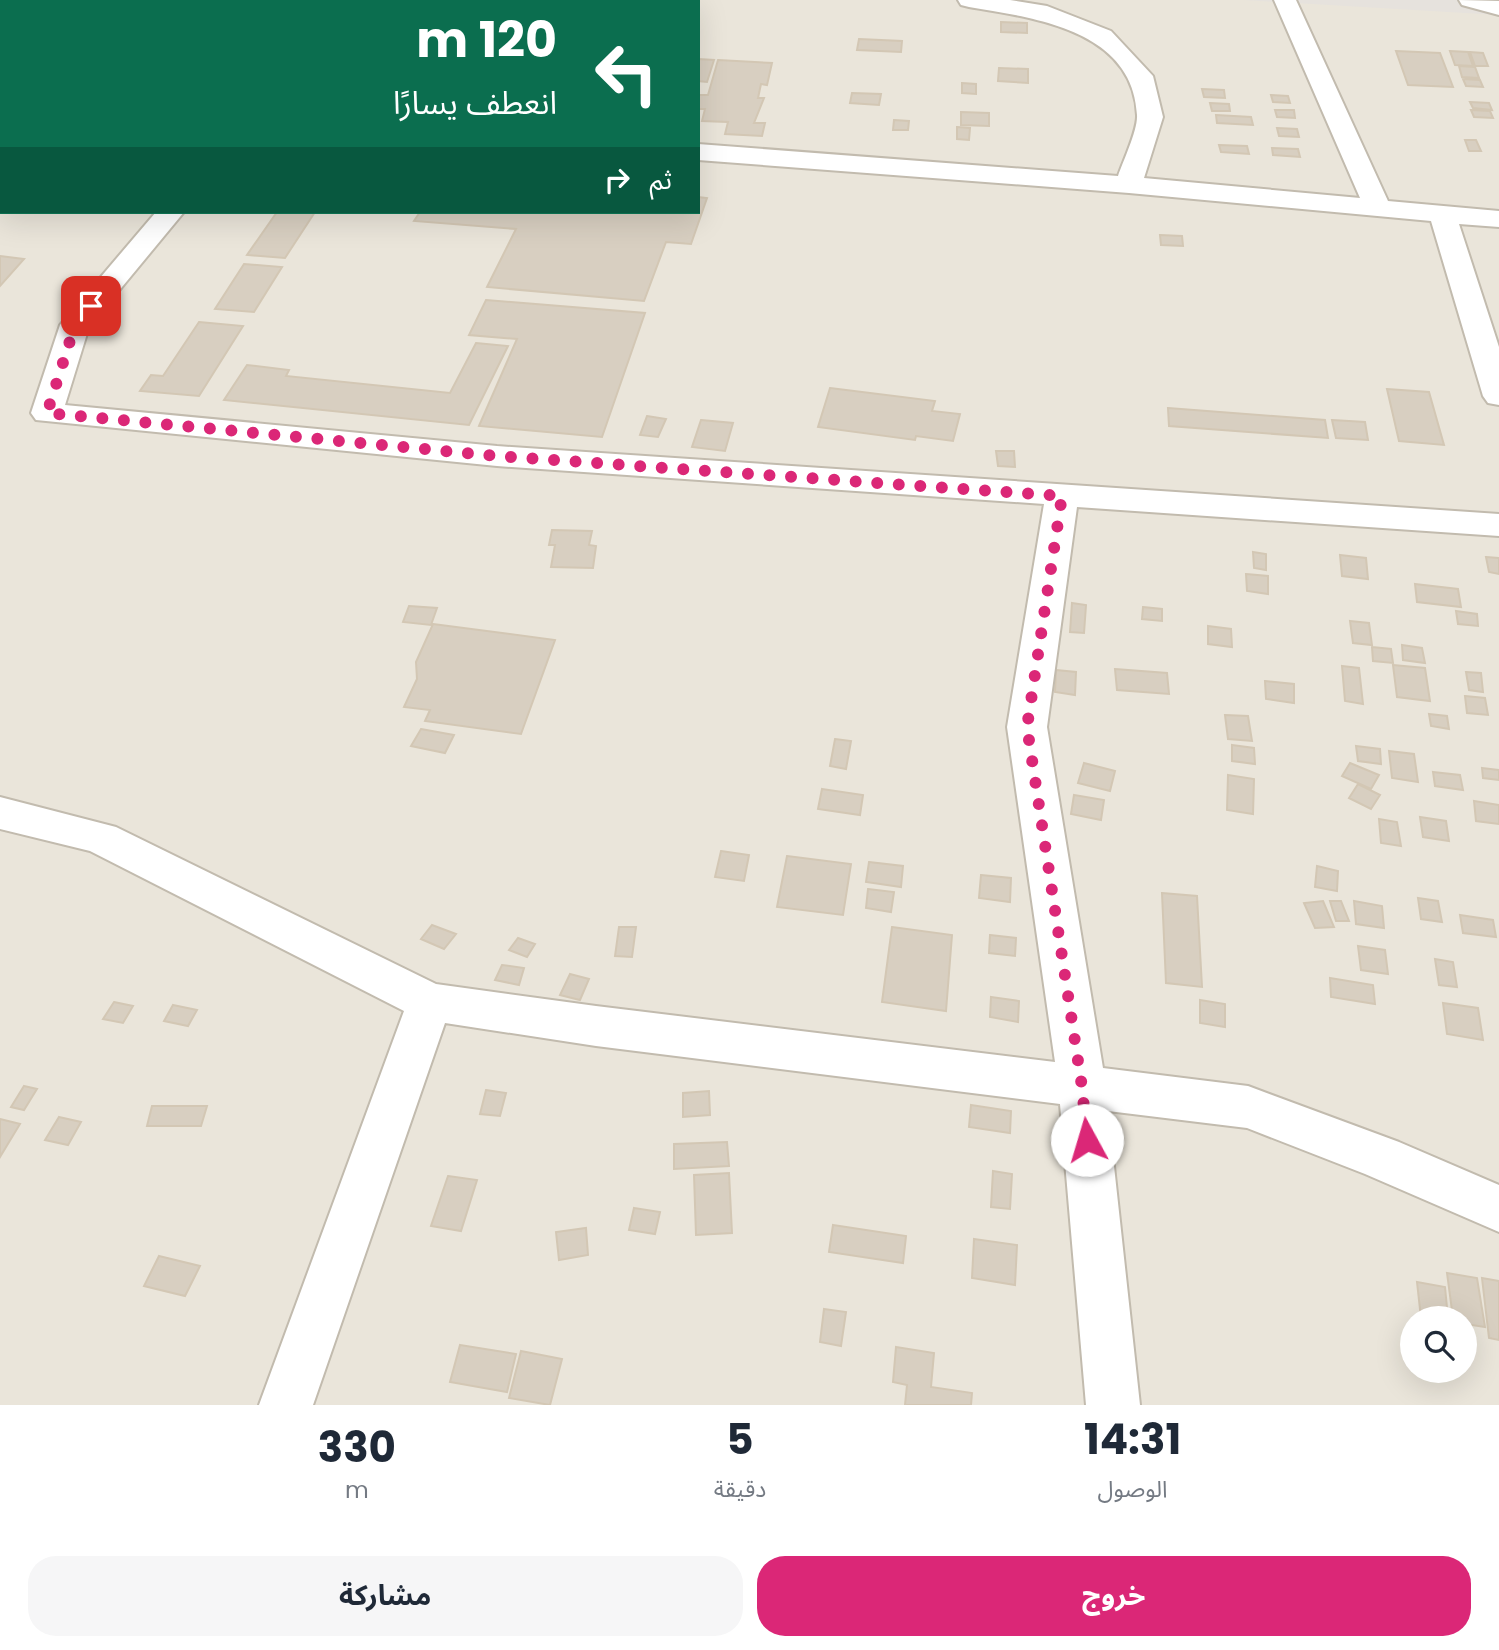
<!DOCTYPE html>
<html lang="ar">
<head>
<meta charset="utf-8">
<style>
	:root { --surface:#fff; --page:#f6f6f7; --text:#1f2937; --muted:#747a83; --accent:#db2777 }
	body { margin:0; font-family:Poppins,"Noto Sans Arabic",sans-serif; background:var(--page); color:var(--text); direction:rtl; height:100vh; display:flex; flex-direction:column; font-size:26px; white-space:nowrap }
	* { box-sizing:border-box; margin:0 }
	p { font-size:23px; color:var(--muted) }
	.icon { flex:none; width:38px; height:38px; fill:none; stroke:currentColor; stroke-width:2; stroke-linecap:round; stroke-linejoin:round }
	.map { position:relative; height:1405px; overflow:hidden; direction:ltr }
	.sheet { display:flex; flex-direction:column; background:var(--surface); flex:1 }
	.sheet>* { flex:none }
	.banner { position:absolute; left:0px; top:0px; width:700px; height:214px; box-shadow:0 7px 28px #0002; direction:rtl; background:#0b6e4f; color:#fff; overflow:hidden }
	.tools { position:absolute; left:1400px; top:1306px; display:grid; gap:14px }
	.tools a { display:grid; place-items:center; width:77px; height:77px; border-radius:50%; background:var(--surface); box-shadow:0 7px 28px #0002; font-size:35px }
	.pin { position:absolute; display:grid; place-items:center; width:60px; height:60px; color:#fff; margin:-30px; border-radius:14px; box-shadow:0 4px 10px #0006 }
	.me { position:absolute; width:77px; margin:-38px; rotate:354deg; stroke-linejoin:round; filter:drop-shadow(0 0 5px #0008) }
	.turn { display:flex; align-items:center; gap:24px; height:147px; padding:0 28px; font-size:32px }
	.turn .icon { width:91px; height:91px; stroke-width:2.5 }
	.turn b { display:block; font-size:49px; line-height:60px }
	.then { display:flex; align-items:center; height:66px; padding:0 28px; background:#0003; gap:14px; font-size:26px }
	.eta { display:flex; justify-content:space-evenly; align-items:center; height:119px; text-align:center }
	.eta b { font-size:42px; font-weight:700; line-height:49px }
	.cta { display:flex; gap:14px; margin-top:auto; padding:14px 28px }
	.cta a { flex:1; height:80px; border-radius:28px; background:var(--accent); color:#fff; font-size:28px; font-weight:700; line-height:80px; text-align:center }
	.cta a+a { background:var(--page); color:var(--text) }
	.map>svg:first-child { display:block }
	.residential { fill:#eae5da; fill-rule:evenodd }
	.industrial { fill:#e6e2dd }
	.building { fill:#d8cfc1; stroke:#d3c7b4; stroke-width:2 }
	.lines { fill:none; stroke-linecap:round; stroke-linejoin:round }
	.minor-casing { stroke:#c2bbae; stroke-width:4 }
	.trunk-casing { stroke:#e0a43c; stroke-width:4 }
	.minor { fill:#fff; fill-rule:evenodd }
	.trunk { fill:#ffd985; fill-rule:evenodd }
	.route { stroke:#db2777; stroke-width:12; stroke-dasharray:0 21.6 }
</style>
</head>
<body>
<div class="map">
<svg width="1499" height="1405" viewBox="0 0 1499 1405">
	<rect width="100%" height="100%" fill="#f6f3ec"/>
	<path class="residential" d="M0,0H1499V1405H0ZM2,2H698V212H2ZM1412,1318H1465V1370H1412Z"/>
	<path class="industrial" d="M1240,0H1499V15L1244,0Z"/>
	<path class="building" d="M1001,22L1027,23V33L1001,32Z
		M859,39L902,41L901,52L857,50Z
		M1396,51L1440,53L1453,87L1408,85Z
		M1450,51L1468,52L1473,66L1455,65Z
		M1470,52L1483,53L1488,66H1475Z
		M698,59L714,60L707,82L698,81Z
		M718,60L772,63L767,85L761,84L758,98H764L754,123H765L762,136L725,134L728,122L702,121L705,109H698V95H708Z
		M1459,66L1475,67L1479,78L1462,77Z
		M999,68L1028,69V83L998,81Z
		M1463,79L1480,80L1483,87L1466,86Z
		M962,83L976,84V94L962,93Z
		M1202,89L1224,90L1225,98L1204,97Z
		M852,93L881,94L879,105L850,103Z
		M1271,95L1288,96L1290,103L1273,102Z
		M1470,102L1489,103L1492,110L1473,108Z
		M1210,103L1229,104L1230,111H1212Z
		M1275,110H1294L1295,118L1277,117Z
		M1471,110L1490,111L1493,118L1474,117Z
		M961,112L989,113V126L961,125Z
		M1216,115L1251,117L1253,125L1217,123Z
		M894,120L909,121L908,130H893Z
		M957,127L970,128L969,140L957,139Z
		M1277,128L1297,129L1299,137L1279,136Z
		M1465,140H1476L1481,151H1469Z
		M1219,145L1247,146L1249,154L1221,152Z
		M1272,148L1298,149L1300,157L1273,155Z
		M698,197L707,198L691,244L666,242L644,301L487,287L516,229L414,221L420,212H698Z
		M277,212H315L285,258L247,255Z
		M1160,235L1182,236L1183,246L1161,245Z
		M0,256L24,259L0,286Z
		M244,264L282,267L254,312L215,309Z
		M486,300L645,313L602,437L479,426L517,339L469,335Z
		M199,322L243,326L199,396L140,391L151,375L163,376Z
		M476,343L508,346L469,425L224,400L247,365L289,370L286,376L450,393Z
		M830,388L935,401L932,411L960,414L953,441L916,436L915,440L818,427Z
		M1387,389L1429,392L1444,445L1399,441Z
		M1168,408L1325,420L1328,438L1169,426Z
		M647,416L666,419L658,437L640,435Z
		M701,420L733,423L725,451L692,447Z
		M1332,420L1365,422L1368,440L1336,438Z
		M996,451H1014L1015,467L998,466Z
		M552,530L592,531L589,545L596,546L593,568L551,567L555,545H549Z
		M1253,552L1266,554V570L1254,568Z
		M1340,555L1366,558L1368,579L1342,576Z
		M1486,557L1499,558V574L1489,572Z
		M1246,574L1268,576V594L1247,591Z
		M1415,584L1458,589L1461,607L1417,602Z
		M1072,603L1086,605L1084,633L1070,632Z
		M409,606L437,608L431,625L403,622Z
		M1143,607L1162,609V621L1142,619Z
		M1456,611L1477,614L1478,626L1458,624Z
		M1350,621L1369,623L1372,645L1353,643Z
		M433,624L555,640L521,734L425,721L430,710L404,707L417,679L416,662Z
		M1208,626L1231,629L1232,647L1208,644Z
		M1402,645L1422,648L1425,663L1403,660Z
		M1372,647L1391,649L1393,663L1373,661Z
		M1393,665L1425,668L1430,701L1397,697Z
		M1342,666L1359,668L1363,704L1345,701Z
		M1115,669L1167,673L1169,694L1117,690Z
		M1056,670L1076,672L1075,695L1055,692Z
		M1466,672L1481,673L1483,692L1469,690Z
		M1265,681L1294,684V703L1266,699Z
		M1465,696L1485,698L1488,715L1467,713Z
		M1429,714L1447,716L1449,729L1431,726Z
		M1225,715L1248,716L1252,741L1228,739Z
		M421,729L454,735L445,753L411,746Z
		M835,739L851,741L846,769L830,766Z
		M1232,745L1254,748L1255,764L1232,761Z
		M1356,746L1380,749L1381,764L1358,761Z
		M1389,751L1414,754L1418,782L1392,778Z
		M1084,763L1115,771L1110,791L1078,783Z
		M1350,763L1379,775L1371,789L1342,776Z
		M1482,768L1499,770V780L1483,778Z
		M1433,772L1460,775L1463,790L1435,786Z
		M1228,775L1254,779L1253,814L1227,810Z
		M1358,784L1380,795L1371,809L1349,798Z
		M822,789L863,795L860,815L818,809Z
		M1074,795L1104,800L1101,820L1071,814Z
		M1474,801L1499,805V824L1476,821Z
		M1420,817L1446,821L1449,841L1423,837Z
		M1379,819L1397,822L1401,846L1381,843Z
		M721,851L749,855L744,881L715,877Z
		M787,856L851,864L843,915L777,907Z
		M869,862L903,866L901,887L866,882Z
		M1317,866L1338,871L1337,891L1315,887Z
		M981,875L1011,878L1010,902L979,898Z
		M868,889L894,892L891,912L866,908Z
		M1162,893L1197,896L1202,987L1166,983Z
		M1418,898L1438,901L1442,922L1421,919Z
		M1323,901L1334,927L1315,928L1304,903Z
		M1330,901H1341L1349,921H1336Z
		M1354,901L1382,906L1384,928L1356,924Z
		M1460,915L1493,920L1496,937L1463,933Z
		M432,925L456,934L444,949L421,939Z
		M619,927H636L632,957L615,956Z
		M892,927L952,935L946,1011L882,1002Z
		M990,935L1016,938L1015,956L989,953Z
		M518,938L535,944L527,957L509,950Z
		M1358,946L1385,950L1388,974L1361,970Z
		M1435,959L1453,962L1457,987L1439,985Z
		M502,965L524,968L519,985L495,980Z
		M570,974L589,979L580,1000L560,995Z
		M1330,978L1373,985L1375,1004L1331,997Z
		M991,997L1019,1001L1018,1022L990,1017Z
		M1200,1000L1225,1004V1027L1200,1023Z
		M114,1002L133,1006L123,1023L103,1019Z
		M1443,1003L1478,1008L1483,1040L1447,1034Z
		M173,1005L197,1010L188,1026L164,1021Z
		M24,1086L37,1089L24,1110L11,1107Z
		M486,1090L506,1093L500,1116L480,1114Z
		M709,1091L710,1115L683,1117V1093Z
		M971,1105L1011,1111L1010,1133L969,1127Z
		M152,1106H207L201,1126H147Z
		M59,1117L81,1122L68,1145L45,1140Z
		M0,1119L20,1124L0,1157Z
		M727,1142L729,1166L674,1169V1144Z
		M993,1171L1012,1174L1010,1209L991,1207Z
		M729,1173L732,1233L696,1235L694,1175Z
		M448,1176L477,1180L461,1231L431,1226Z
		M634,1208L660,1212L655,1234L629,1230Z
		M833,1225L906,1236L903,1263L829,1252Z
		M586,1228L588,1255L559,1260L556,1232Z
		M974,1239L1017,1245L1015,1285L972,1278Z
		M159,1256L200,1266L185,1296L144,1286Z
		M1447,1273L1477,1278L1485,1327L1465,1324V1318H1453Z
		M1482,1278L1499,1281V1340L1489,1338Z
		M1417,1282L1445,1287L1448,1318H1421Z
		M824,1309L846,1312L841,1346L820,1342Z
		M460,1345L516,1354L507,1392L450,1382Z
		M896,1347L934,1353L931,1387L972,1393L971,1405H905L907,1385L893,1382Z
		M521,1351L562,1359L550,1405L509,1398Z"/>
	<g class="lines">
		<defs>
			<path id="minor" d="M132,0H155L156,2H133Z
				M354,0H376L353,2Z
				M958,0H1010L1047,6L1111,31L1153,76L1163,117L1144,178L1360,198L1274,0H1296L1388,201L1499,211V227L1459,224L1499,347V405L1488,403L1483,396L1431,221L1129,193L698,160V144L1118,176C1123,161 1138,130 1137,115C1133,30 1035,18 969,7L961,5Z
				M1459,0L1499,1V15L1462,5Z
				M0,28H2L0,43Z
				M0,97H2V111H0Z
				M156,212H184L89,327L65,405L497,446L1499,514V536L1077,507L1047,727L1103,1068L1248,1086L1399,1142L1499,1185V1232L1365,1174L1247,1128L1108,1111L1140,1405H1086L1060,1104L596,1046L445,1023L313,1405H259L404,1011L90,851L0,829V797L116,827L436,984L596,1006L1055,1062L1007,727L1044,504L497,466L36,420L31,413L60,325Z"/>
			<path id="trunk" d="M64,0H93L63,2Z
				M0,8H2V22H0Z"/>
		</defs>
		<use href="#minor" class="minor-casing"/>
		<use href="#trunk" class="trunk-casing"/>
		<use href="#minor" class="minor"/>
		<use href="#trunk" class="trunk"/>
	</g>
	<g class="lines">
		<path class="route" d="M91,306L75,325L47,413L497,456L1062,496L1027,727L1082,1087L1087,1140"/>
	</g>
</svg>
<div class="tools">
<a><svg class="icon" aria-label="search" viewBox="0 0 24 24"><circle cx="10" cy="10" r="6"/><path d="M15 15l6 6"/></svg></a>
</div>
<div class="pin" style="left:91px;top:306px;background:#d93025"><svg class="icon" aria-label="arrive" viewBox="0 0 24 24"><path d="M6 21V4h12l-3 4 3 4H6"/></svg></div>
<svg class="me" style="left:1087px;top:1140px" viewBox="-20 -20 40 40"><circle r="19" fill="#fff"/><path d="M0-13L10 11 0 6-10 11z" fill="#db2777"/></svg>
<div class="banner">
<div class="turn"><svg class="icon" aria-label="left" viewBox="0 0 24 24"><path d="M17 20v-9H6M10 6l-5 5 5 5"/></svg><div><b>120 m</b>انعطف يسارًا</div></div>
<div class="then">ثم<svg class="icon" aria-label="right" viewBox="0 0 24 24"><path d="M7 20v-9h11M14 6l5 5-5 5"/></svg></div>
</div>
</div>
<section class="sheet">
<div class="eta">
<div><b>14:31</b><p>الوصول</p></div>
<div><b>5</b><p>دقيقة</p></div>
<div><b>330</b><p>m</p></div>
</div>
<div class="cta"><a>خروج</a><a>مشاركة</a></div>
</section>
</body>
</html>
